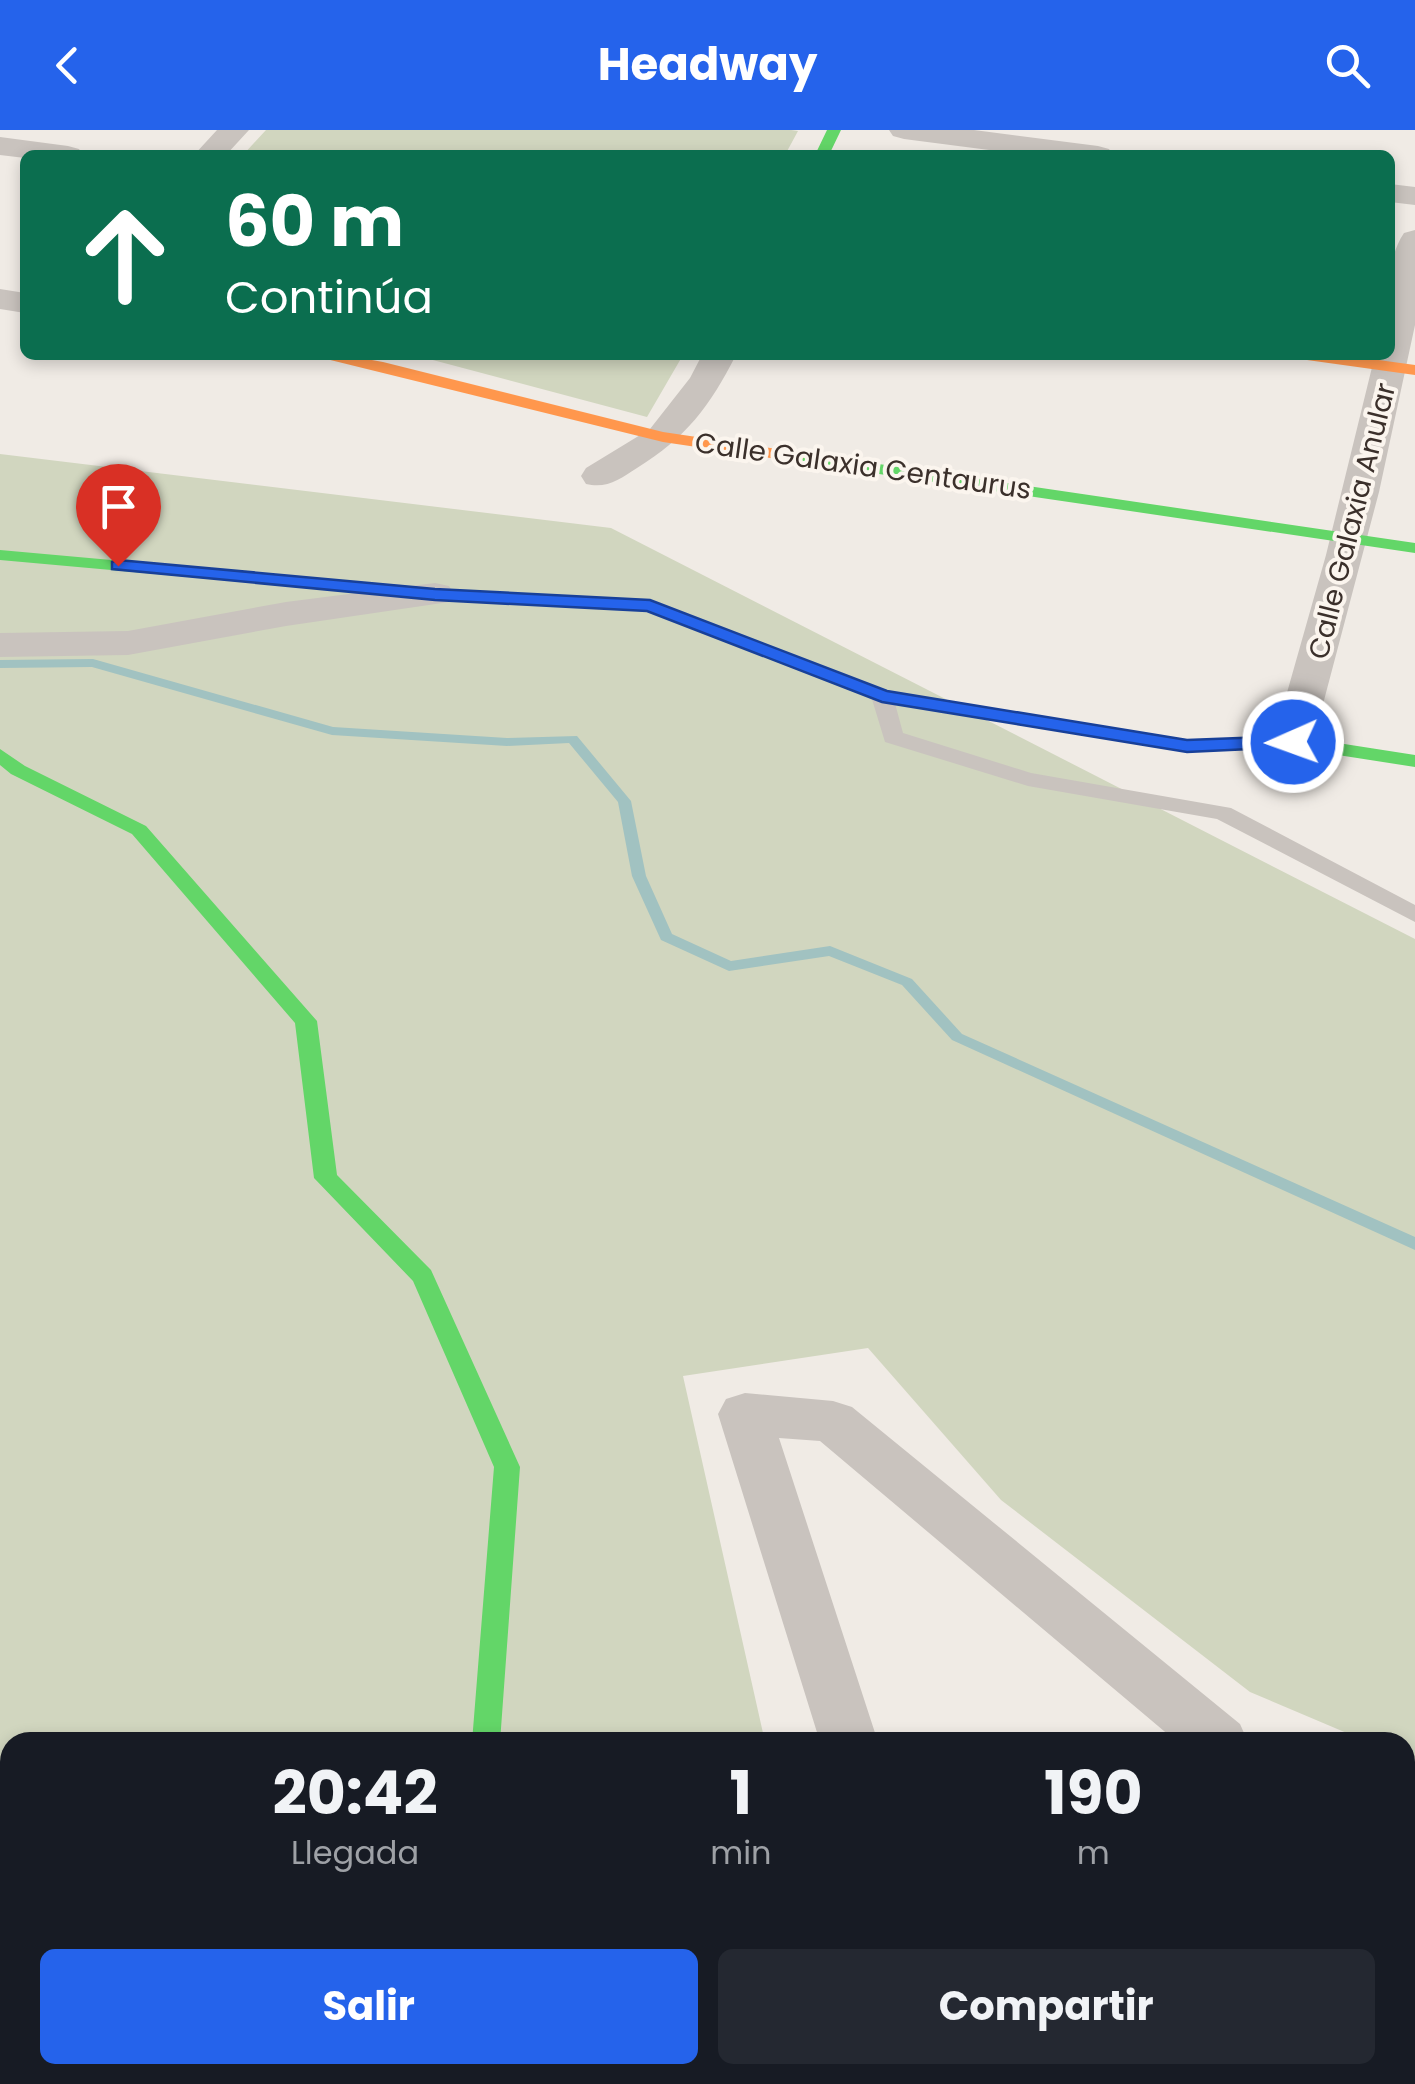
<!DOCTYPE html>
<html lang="es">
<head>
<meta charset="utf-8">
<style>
	:root { --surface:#171b24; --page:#242831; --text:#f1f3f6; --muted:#9ea1a6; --accent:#2563eb }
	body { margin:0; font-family:Poppins,sans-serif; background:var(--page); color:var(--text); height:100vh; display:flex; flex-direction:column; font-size:38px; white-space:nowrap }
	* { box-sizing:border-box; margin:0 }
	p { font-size:32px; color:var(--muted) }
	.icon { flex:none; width:55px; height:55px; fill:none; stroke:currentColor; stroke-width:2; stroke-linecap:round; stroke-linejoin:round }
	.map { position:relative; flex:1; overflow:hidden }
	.details { position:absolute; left:0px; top:1602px; width:1415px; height:352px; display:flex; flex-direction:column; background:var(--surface); border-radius:30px 30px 0 0; box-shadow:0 5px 15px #0003 }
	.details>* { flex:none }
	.top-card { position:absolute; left:20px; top:20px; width:1375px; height:210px; border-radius:15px; box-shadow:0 5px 15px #0003; background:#0b6e4f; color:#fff; overflow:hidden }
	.pin { position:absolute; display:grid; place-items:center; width:85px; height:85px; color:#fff; margin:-102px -42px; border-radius:50% 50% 50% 0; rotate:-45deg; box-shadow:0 0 10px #0007 }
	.pin .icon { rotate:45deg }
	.me { position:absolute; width:110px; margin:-55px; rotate:268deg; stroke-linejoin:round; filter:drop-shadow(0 0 8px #0008) }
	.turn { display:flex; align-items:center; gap:35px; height:210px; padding:0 40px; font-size:45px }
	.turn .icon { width:130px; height:130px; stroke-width:2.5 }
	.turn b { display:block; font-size:70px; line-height:85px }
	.eta { display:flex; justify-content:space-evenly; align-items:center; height:170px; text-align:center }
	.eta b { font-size:60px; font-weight:700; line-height:70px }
	.button { display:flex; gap:20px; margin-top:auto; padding:20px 40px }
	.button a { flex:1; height:115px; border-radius:15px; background:var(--accent); color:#fff; font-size:40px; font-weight:700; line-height:115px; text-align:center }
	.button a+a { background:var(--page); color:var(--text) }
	header { display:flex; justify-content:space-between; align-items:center; height:130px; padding:0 40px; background:var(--accent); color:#fff; font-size:45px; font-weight:700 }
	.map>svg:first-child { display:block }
	.green { fill:#d1d6bf }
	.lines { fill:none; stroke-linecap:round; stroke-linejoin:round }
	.stream { fill:#a1c2c1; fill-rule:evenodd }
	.lane { fill:#c9c3be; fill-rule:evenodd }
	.street { fill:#c9c3be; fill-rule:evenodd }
	.fast { fill:#63d668; fill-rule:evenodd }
	.slow { fill:#ff974d; fill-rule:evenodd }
	.jam { fill:#b3261e; fill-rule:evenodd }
	.route { fill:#2563eb; stroke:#184099; stroke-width:2.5 }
	.labels { text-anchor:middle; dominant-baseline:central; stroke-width:8; stroke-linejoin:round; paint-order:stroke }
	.far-street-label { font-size:28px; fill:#3b302b; stroke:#fbf5ee }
</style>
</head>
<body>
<header><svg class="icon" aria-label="back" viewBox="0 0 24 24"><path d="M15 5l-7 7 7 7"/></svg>Headway<svg class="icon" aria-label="search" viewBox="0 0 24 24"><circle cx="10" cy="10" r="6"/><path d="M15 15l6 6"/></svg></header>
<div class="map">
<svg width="1415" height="1954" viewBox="0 0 1415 1954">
	<rect width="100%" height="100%" fill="#f0ebe5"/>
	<path class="green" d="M266,0H791L798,1L785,25H243Z
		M414,225H683L647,287Z
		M0,324L611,398L1415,809V1633L1405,1628V1612H1368L1250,1562L1001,1370L868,1218L683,1246L765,1612H10V1945H683L681,1954H0Z"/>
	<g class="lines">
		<path class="stream" d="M93,529L333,597L507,608L577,606L631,671L646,746L672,804L731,831L830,816L835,818L912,849L962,904L1415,1107V1120L952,910L902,855L829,826L729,841L661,810L632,746L618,672L569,613L507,616L332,605L92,537L0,538V530Z"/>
		<path class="lane" d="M882,560L893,566L903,603L1031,643L1231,678L1415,775V792L1217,689L1028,656L885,612L871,566Z
			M1405,1873L1415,1874V1906L1405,1905Z"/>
		<path class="street" d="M217,0H249L226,25H194Z
			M889,0H974L1098,16L1109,19L1113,25H1028L904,9L893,6Z
			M0,7L68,16L79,19L83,25H25V28L0,25Z
			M1390,54L1415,57V75L1390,72Z
			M1415,100V195L1379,362L1313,612L1307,621L1293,624L1279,621L1273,612L1326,425L1375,225H1390C1390,189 1382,135 1404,103Z
			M0,159L25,163V183L0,179Z
			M702,225H736C710,276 686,308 637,338C620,349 607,359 586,354L581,346L586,338L650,299L690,248Z
			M435,453L449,456L454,464L449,472L286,496L128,525L0,527V503L128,501L286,472Z
			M745,1263L833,1271L852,1277L1240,1594L1248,1612H1177L820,1311L779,1308L878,1612H820L718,1284L726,1269Z
			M1405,1676L1415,1680V1734L1405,1730Z
			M410,1945H474V1954H408Z
			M783,1945H847L846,1954H780Z"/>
		<path class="fast" d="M827,0H841L829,25H815Z
			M797,322L1415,413V423L791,331L789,327Z
			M0,420L435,459L650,471L868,557L866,561H852L647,481L435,469L0,430Z
			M1293,606L1415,625V637L1293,618L1262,619L1252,613L1262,607Z
			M0,619L25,636L146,696L317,891L337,1045L431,1140L520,1337L500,1612H472L494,1337L413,1151L314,1048L295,893L132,704L11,644L0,635Z"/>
		<path class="slow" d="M310,225H344L383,232L663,302L797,322L805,327L797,332L663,312Z
			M1299,225H1342L1415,235V245L1307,230Z"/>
		<path class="jam" d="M859,551L886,561L1187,610L1262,607L1272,613L1262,619L1187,622L882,572L852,561V553Z"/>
	</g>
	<path class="route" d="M118,430L435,459L650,470L887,561L1187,610L1293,606L1303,612L1293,617L1187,622L882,572L647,481L435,470L112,439V432Z"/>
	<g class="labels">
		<g class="far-street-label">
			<text transform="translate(863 336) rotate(8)">Calle Galaxia Centaurus</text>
			<text transform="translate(1352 391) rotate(-76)">Calle Galaxia Anular</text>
		</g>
	</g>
</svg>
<div class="pin" style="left:118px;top:436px;background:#d93025"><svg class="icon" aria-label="arrive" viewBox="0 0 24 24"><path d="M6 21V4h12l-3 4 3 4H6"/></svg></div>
<svg class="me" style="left:1293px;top:612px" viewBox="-20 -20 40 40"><circle r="17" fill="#2563eb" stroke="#fff" stroke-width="3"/><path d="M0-11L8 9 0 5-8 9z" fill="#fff"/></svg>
<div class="top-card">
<div class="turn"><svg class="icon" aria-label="ahead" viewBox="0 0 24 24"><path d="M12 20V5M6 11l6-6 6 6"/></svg><div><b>60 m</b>Continúa</div></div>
</div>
<section class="details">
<div class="eta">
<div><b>20:42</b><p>Llegada</p></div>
<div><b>1</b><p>min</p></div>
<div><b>190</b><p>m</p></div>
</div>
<div class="button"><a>Salir</a><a>Compartir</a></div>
</section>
</div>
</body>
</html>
